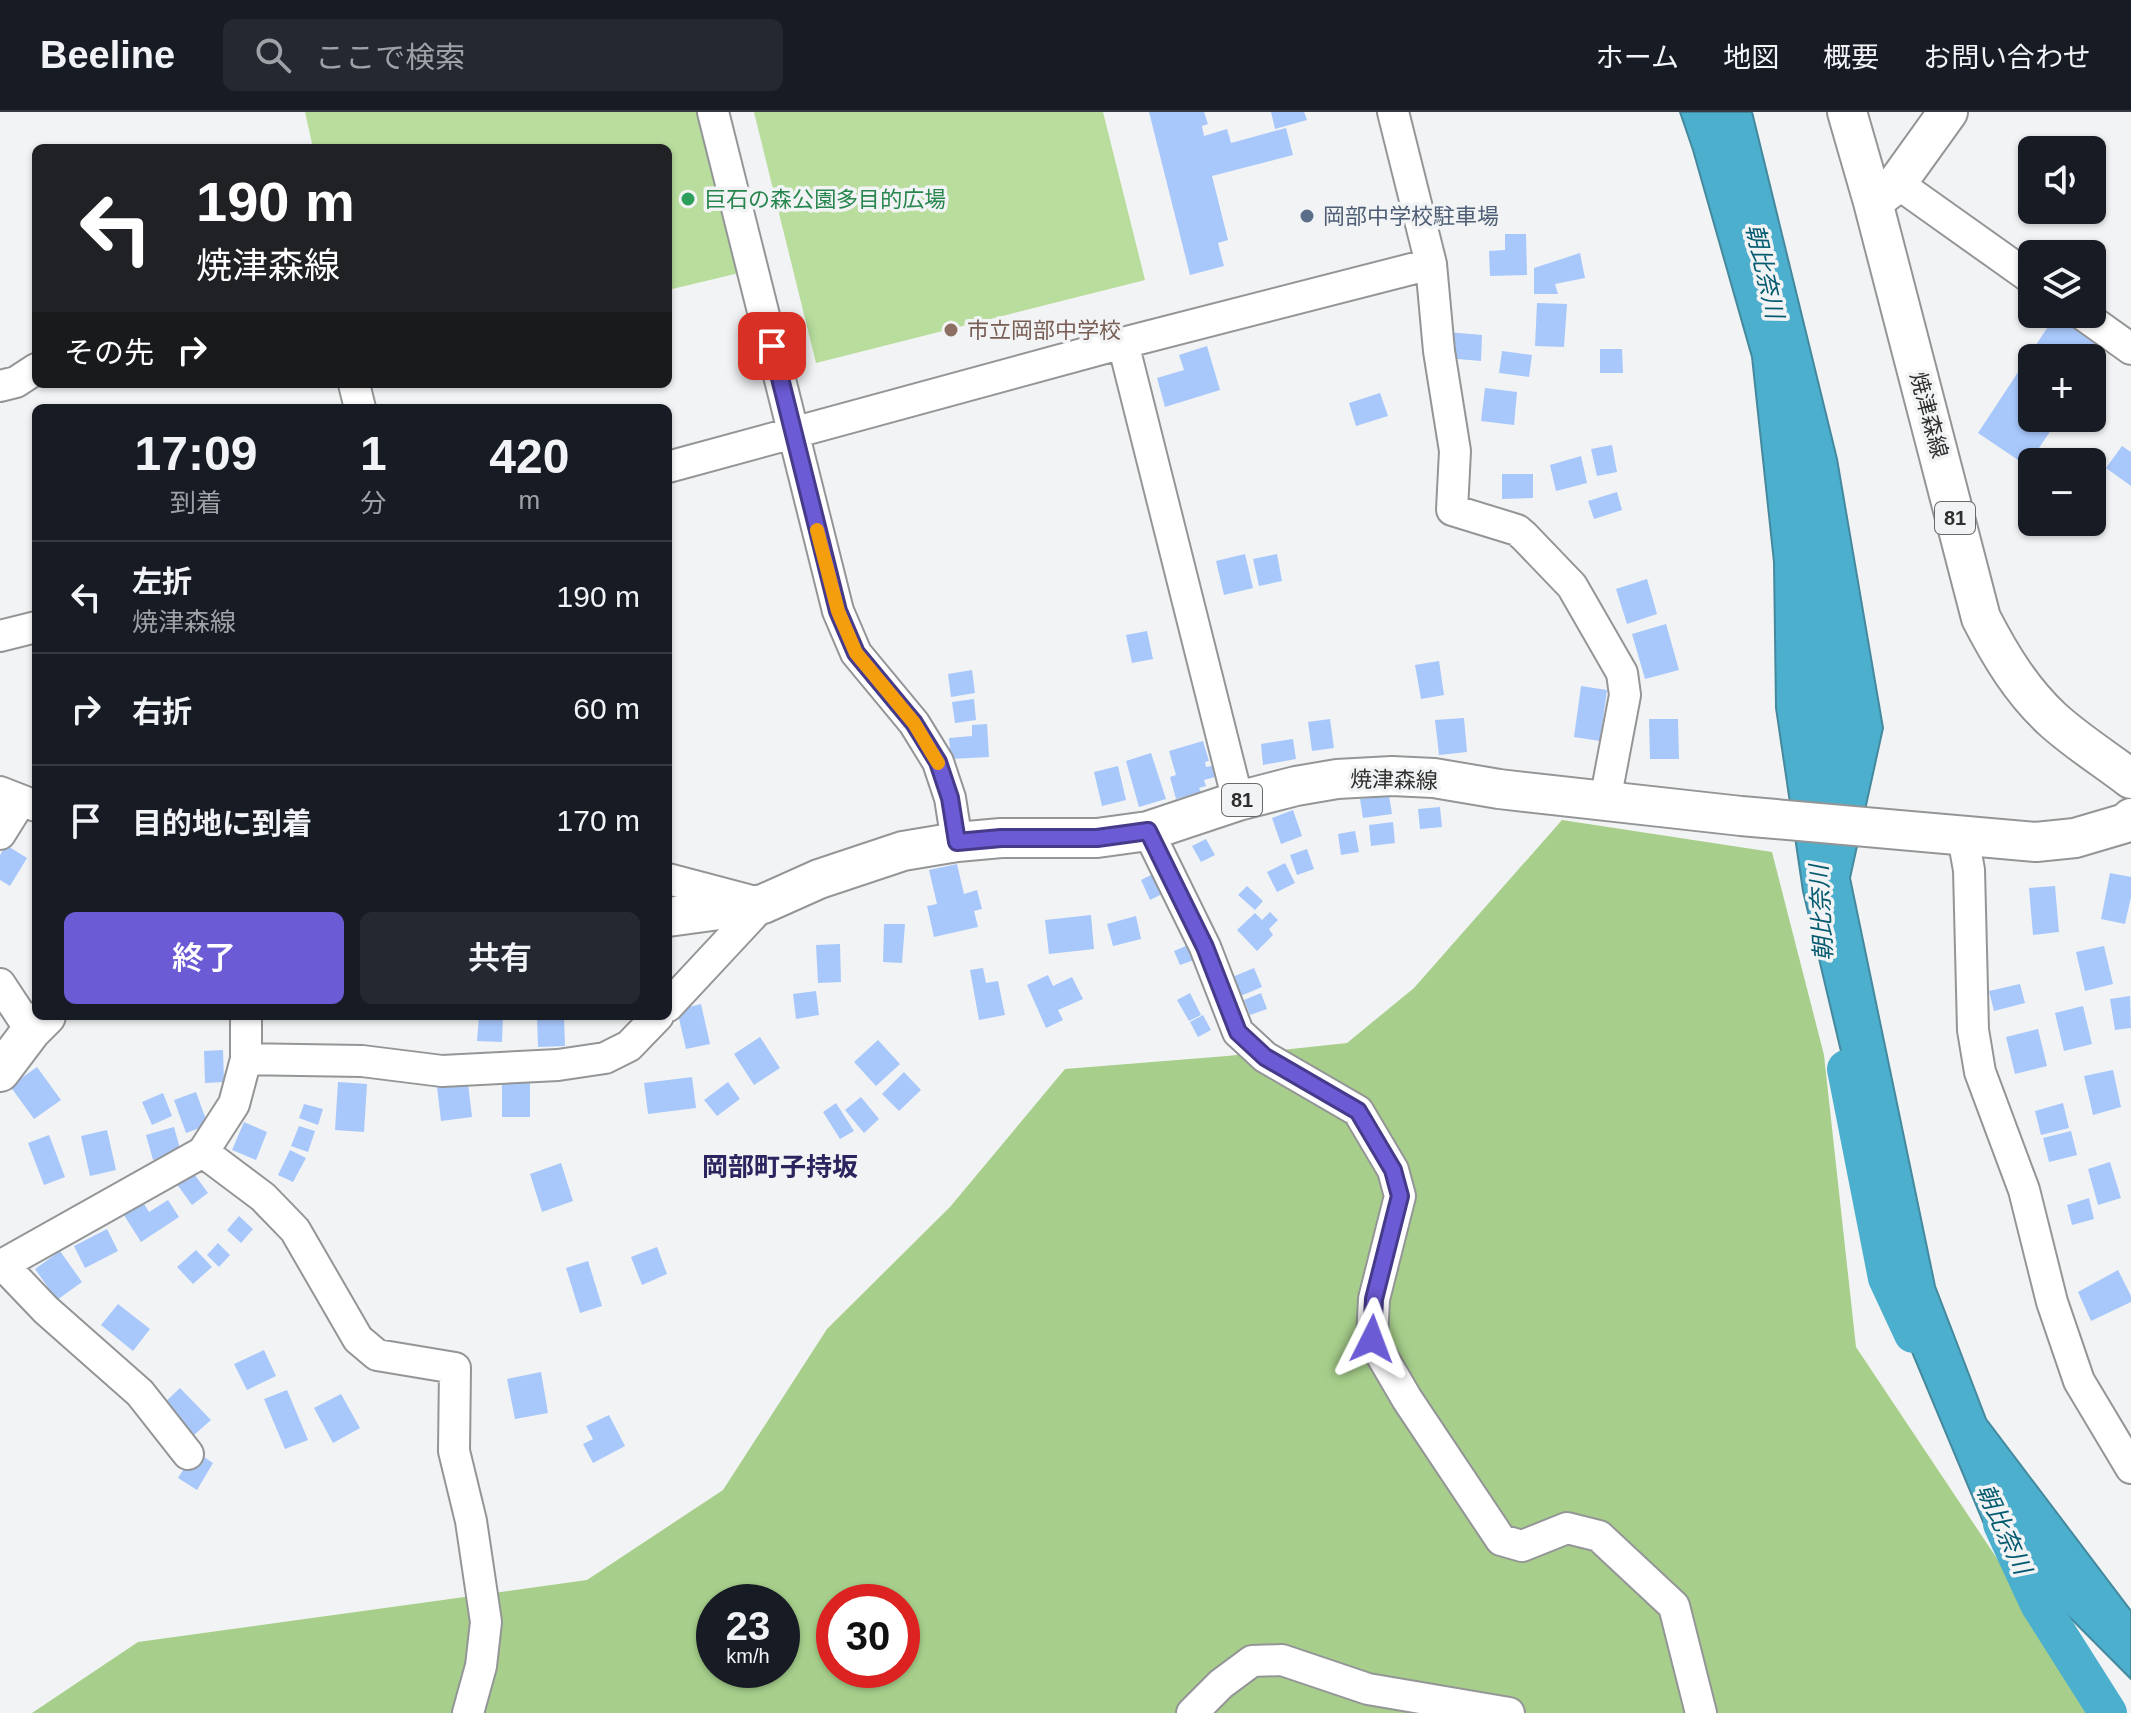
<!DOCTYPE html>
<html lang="ja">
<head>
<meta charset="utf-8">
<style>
	:root { --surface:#171b24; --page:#242831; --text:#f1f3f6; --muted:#9ea1a6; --line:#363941; --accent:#6b5bd5 }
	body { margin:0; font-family:Arial,"Noto Sans JP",sans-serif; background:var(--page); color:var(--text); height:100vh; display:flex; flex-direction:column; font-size:30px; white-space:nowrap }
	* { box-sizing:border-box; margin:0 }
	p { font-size:26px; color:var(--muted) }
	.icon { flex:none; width:44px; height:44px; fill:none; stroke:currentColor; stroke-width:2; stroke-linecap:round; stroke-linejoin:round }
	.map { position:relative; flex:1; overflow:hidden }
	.drawer { position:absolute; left:32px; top:292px; width:640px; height:616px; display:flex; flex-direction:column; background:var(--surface); border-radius:12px; box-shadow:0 2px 6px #0004 }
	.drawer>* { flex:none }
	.guide { position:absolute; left:32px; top:32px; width:640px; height:244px; border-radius:12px; box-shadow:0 2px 6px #0004; background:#202124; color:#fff; overflow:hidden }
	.tools { position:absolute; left:2018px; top:24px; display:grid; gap:16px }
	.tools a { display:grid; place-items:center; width:88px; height:88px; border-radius:12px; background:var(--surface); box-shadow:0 2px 6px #0004; font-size:40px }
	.speed { position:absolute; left:696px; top:1472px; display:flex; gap:16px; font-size:40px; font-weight:700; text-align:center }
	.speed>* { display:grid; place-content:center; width:104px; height:104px; border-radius:50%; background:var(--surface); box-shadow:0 2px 6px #0004; line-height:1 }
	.speed small { font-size:20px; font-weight:400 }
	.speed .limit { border:12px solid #d22; background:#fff; color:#111 }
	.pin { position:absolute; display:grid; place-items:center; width:68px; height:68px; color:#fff; margin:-34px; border-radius:16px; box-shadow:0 4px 12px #0006 }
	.me { position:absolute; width:88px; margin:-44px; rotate:3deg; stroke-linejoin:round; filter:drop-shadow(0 0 6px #0008) }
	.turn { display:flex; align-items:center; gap:28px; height:168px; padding:0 32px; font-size:36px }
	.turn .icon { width:104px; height:104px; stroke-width:2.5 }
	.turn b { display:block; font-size:56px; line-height:68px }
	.then { display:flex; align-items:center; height:76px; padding:0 32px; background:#0003; gap:16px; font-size:30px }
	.eta { display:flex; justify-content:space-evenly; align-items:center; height:136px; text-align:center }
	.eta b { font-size:48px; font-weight:600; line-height:56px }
	.action { display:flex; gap:16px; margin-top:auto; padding:16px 32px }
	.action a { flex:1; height:92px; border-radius:12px; background:var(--accent); color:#fff; font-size:32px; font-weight:600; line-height:92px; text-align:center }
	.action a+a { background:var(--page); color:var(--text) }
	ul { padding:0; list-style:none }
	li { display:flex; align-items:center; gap:24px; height:112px; padding:0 32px; border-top:2px solid var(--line) }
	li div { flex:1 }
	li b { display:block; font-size:30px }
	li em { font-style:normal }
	header { display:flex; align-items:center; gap:48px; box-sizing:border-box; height:112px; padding:0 40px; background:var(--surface); border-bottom:2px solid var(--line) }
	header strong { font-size:38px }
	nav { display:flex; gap:44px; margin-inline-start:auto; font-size:28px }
	.search { width:560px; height:72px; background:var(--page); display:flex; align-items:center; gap:20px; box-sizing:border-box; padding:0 28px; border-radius:12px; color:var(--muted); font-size:30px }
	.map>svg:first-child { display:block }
	.green { fill:#b8dd9d }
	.forest { fill:#a7cf8b; fill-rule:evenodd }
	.water { fill:#4dafce; stroke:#44899e; stroke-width:2 }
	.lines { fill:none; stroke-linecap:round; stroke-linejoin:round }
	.river { stroke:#4dafce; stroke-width:38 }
	.building { fill:#a8c8fc }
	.minor-casing { stroke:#949596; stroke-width:34 }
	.major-casing { stroke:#949596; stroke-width:42 }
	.minor { stroke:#fff; stroke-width:30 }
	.major { stroke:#fff; stroke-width:38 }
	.route-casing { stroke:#463b8a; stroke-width:20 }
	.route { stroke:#6b5bd5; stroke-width:14 }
	.slow { stroke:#f59e0b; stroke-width:14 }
	.leisure-dot { fill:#2e9e5b; stroke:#f2f3f4; stroke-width:3 }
	.service-dot { fill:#5c6f8a; stroke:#f2f3f4; stroke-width:3 }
	.education-dot { fill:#8d6e63; stroke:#f2f3f4; stroke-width:3 }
	.labels { text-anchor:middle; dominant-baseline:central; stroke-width:7; stroke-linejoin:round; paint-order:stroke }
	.shield { fill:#f2f3f4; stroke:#6a6a6a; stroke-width:2 }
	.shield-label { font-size:20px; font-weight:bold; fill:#2f2f2f }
	.leisure-label { font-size:22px; fill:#27864d; stroke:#f2f3f4; text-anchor:start }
	.service-label { font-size:22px; fill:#4e5e75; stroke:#f2f3f4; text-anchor:start }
	.education-label { font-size:22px; fill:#785e54; stroke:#f2f3f4; text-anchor:start }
	.street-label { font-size:22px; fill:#2f2f2f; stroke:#f2f3f4 }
	.water-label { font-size:24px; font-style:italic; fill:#055b70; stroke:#f2f3f4 }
	.quarter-label { font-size:26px; font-weight:bold; fill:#2c245f; stroke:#f2f3f4 }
</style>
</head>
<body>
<header>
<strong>Beeline</strong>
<div class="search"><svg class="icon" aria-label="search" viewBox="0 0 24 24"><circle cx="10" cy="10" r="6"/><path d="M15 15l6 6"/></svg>ここで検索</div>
<nav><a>ホーム</a><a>地図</a><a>概要</a><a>お問い合わせ</a></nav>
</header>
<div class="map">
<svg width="2131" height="1601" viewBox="0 0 2131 1601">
	<rect width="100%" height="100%" fill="#f2f3f4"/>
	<path class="green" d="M305,0H700L739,161L668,178V36H313Z
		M754,0H1103L1145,168L816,251Z"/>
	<path class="forest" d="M1562,708L1772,740L1824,943L1856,1235L2100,1601H32L138,1530L587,1468L723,1378L827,1217L950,1095L1065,957L1227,944L1347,931L1414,876ZM714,1490H782V1558H714ZM834,1490H902V1558H834Z"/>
	<path class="water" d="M1680,0H1752L1837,347L1883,616L1850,766L1935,1174L1986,1307L2131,1499V1567L1989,1424L1899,1209L1857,1007L1803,779L1776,596L1774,450L1752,245L1693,38Z"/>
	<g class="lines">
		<path class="river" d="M1846,957L1887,1166L1913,1222
			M2002,1412L2039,1492L2108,1601"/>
	</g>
	<path class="building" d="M1149,0H1204L1208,12L1202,14L1204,24L1227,17L1231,31L1286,16L1293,43L1212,64L1228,128L1218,131L1224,154L1190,163Z
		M1271,0H1304L1307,8L1275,17Z
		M1505,122H1526L1527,163L1490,164L1489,139L1505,138Z
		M1580,141L1585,166L1555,172L1558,182H1534V156Z
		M1537,191L1567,192L1564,235L1535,234Z
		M2055,204L2105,237L2092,256V246H2032V306H2059L2027,354L1978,321Z
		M1448,220L1482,223L1481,249L1446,246Z
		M1207,234L1220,278L1165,295L1157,266L1184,258L1179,243Z
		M1600,237H1622L1623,261H1600Z
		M1502,239L1532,243L1529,265L1499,261Z
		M1485,276L1517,280L1514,313L1481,309Z
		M1380,281L1388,304L1356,314L1349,291Z
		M1612,333L1617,360L1597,364L1591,337Z
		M2122,334L2131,340V374L2106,356Z
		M1581,344L1587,371L1556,379L1550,353Z
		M1502,362H1533V386L1502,387Z
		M1617,380L1622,398L1594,407L1588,389Z
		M1245,442L1253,476L1224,483L1216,449Z
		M1277,442L1282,469L1259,474L1253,447Z
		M1647,467L1657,502L1627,512L1616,477Z
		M1666,512L1679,558L1645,567L1632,522Z
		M1147,519L1153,547L1132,551L1126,523Z
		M1439,549L1444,583L1421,587L1415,553Z
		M972,558L975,581L951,585L948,562Z
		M1581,574L1607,578L1600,629L1574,625Z
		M974,587L976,608L955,611L952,590Z
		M1464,606L1467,640L1439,643L1435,608Z
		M1330,607L1334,636L1312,639L1308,610Z
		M1649,607H1678L1679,647H1650Z
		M987,612L989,645L951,647L949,626L972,624V613Z
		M1293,627L1296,647L1263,653L1261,632Z
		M1203,629L1209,649L1205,650L1206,655L1212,654L1215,665L1204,668L1206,674L1199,676L1201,680L1176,687L1170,665L1176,663L1169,639Z
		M1151,641L1166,687L1139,695L1126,649Z
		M1118,654L1126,688L1102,694L1094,660Z
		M1389,683L1392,702L1363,706L1360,687Z
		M1440,695L1442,715L1420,717L1418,697Z
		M1293,698L1302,724L1281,732L1272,706Z
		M1393,710L1395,731L1371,734L1369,713Z
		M1355,719L1359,740L1341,743L1338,722Z
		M1206,727L1215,743L1201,750L1192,734Z
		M6,733L27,746L10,774L0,768V743Z
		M1307,737L1314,757L1297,763L1290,743Z
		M1285,751L1295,771L1277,780L1267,760Z
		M957,752L964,782L977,778L982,797L974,799L978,815L934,825L927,794L937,792L929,758Z
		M1155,761L1164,781L1150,788L1141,768Z
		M2110,761L2131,765V785L2125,812L2101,807Z
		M1247,774L1263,789L1255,798L1238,783Z
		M2055,774L2059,820L2033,823L2029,776Z
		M1270,800L1278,808L1269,817L1273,823L1257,839L1237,818L1255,801L1262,808Z
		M1091,803L1094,837L1049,842L1045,808Z
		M1136,804L1141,827L1113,834L1107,812Z
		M884,812H905L902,851L883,850Z
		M840,832L841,870L818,871L816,833Z
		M1188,833L1194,848L1180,853L1174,839Z
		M2104,834L2113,872L2085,879L2076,840Z
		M983,856L986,871L998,869L1005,903L979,908L970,858Z
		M1254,856L1262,875L1238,885L1230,866Z
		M1048,863L1053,874L1072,865L1083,887L1058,898L1063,908L1046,916L1027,873Z
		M2020,872L2025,891L1994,899L1989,879Z
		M816,879L819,903L796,907L793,882Z
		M1190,881L1201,903L1189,909L1177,888Z
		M1261,881L1267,897L1250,903L1244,888Z
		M2130,884L2131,916L2115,918L2110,887Z
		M701,892L710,932L686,937L677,898Z
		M2083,894L2092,932L2064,939L2055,901Z
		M1203,903L1211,918L1198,925L1190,910Z
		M479,904H503L502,930L477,929Z
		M537,904H564L565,934L538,935Z
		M2038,917L2047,954L2015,962L2006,925Z
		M760,925L780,956L754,973L734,942Z
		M878,928L900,952L876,974L854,950Z
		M223,938L224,970L205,971L204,939Z
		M37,955L61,988L34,1007L10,974Z
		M2113,958L2121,995L2093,1003L2084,964Z
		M904,960L921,978L899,999L882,982Z
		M692,965L696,996L648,1002L644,971Z
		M338,970L367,972L364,1020L335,1018Z
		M502,970H530V1005H502Z
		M728,970L740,987L717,1004L704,988Z
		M468,971L472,1005L441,1009L437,975Z
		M196,980L208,1013L186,1021L174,988Z
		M163,981L172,1004L152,1013L142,990Z
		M861,985L879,1007L864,1021L845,998Z
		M836,991L854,1019L840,1027L823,1000Z
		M2063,991L2069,1016L2041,1023L2035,999Z
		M304,992L323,997L318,1013L299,1006Z
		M244,1010L267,1020L256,1048L232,1038Z
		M299,1014L315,1019L308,1040L291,1034Z
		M174,1015L181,1040L153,1048L146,1023Z
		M107,1018L116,1058L90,1064L81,1024Z
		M2071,1019L2077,1043L2049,1050L2043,1026Z
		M49,1023L65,1065L44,1073L28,1031Z
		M290,1038L306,1046L293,1070L278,1063Z
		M2110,1050L2121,1086L2098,1093L2088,1057Z
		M561,1051L573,1089L542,1100L530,1062Z
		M192,1059L208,1081L192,1093L176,1071Z
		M2089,1086L2094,1107L2072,1113L2067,1093Z
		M141,1087L149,1100L168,1088L179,1105L141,1130L122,1100Z
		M239,1104L253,1117L241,1131L227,1118Z
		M107,1117L118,1139L85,1156L74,1134Z
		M218,1131L230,1143L219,1155L207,1143Z
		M657,1135L667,1162L642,1173L631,1145Z
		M196,1138L212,1155L193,1172L177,1155Z
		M60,1139L82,1170L57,1188L35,1157Z
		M588,1149L602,1194L580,1201L566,1156Z
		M2118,1158L2131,1184V1190L2091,1209L2078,1180Z
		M118,1192L150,1217L133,1239L101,1213Z
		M264,1238L276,1264L247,1278L234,1252Z
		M541,1260L548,1301L515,1307L507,1267Z
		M180,1276L211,1308L194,1323L164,1291Z
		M287,1278L308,1328L285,1337L264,1287Z
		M341,1282L360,1316L333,1331L314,1296Z
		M609,1303L625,1334L593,1351L583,1332L593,1327L586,1314Z
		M195,1339L213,1351L197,1378L178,1366Z"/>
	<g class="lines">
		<defs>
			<path id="minor" d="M713,0L838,499L856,541L914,611L938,650L950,686L957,730
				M1393,0L1431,152L1439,239L1455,339L1452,398L1517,418L1524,424L1572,474L1622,561L1625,583L1605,689
				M1897,71L2032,167
				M2082,202L2131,237
				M1123,231L1238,689
				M354,272L360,296
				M0,274L16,270L36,257
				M668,355L1123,231L1431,152
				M0,524L36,515
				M0,680L36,694
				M1148,719L1205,835L1238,920L1265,945L1358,999L1393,1058L1400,1084L1374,1187L1372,1227L1407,1287L1501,1428L1522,1434L1567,1416L1599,1424L1674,1494L1701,1601
				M0,722L20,690
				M1963,725L1969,758L1973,918L1980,960L2024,1078L2052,1190L2079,1269L2131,1356
				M668,767L763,792L668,894
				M0,872L31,919
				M246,904V947
				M203,1040L263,1085L295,1118L358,1227L377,1243L455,1256L454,1339L471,1409L486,1510L481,1554L468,1601
				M3,1153L46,1198L140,1281L188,1342
				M0,1154L203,1040L234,992L246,947L362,949L442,959L558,953L605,946L629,934L658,904
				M1192,1601L1221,1572L1252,1549L1282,1548L1368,1577L1509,1601"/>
			<path id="major" d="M1847,0L1873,90L1981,506C2000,543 2021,578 2052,607C2076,629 2105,647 2131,667
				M1873,90L1897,71L1948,0
				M668,805L763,792L819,767L903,739L957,730L1001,726H1097L1148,719L1238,689L1296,674L1337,667L1392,664L1434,666L1499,677L1741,704L2036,730L2075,726L2126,711L2131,706
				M0,960L31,919L46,904"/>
		</defs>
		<use href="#minor" class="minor-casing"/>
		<use href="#major" class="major-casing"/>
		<use href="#minor" class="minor"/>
		<use href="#major" class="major"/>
	</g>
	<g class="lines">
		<defs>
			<path id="route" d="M772,234L838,499L856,541L914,611L938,650L950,686L957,730L1001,726H1097L1148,719L1205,835L1238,920L1265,945L1358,999L1393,1058L1400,1084L1374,1187L1372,1227"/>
		</defs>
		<use href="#route" class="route-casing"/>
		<use href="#route" class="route"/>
		<path class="slow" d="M817,418L838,499L856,541L914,611L938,651"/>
	</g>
	<circle class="leisure-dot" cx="688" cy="87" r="8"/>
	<circle class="service-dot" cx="1307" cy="104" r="8"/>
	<circle class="education-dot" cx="951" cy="218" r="8"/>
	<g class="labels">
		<g class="shield">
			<rect x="1935" y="390" width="40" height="32" rx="6"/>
			<rect x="1222" y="672" width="40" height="32" rx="6"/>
		</g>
		<g class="shield-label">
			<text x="1955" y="406">81</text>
			<text x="1242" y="688">81</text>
		</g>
		<g class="leisure-label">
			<text x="704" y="87">巨石の森公園多目的広場</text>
		</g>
		<g class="service-label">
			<text x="1323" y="104">岡部中学校駐車場</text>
		</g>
		<g class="education-label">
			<text x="967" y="218">市立岡部中学校</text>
		</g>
		<g class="street-label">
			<text transform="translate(1929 303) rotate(75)">焼津森線</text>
			<text transform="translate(1394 668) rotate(1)">焼津森線</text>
		</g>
		<g class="water-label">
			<text transform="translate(1765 159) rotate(77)">朝比奈川</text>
			<text transform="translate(1821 801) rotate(-93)">朝比奈川</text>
			<text transform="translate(2004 1417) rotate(65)">朝比奈川</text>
		</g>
		<g class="quarter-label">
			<text x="780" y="1055">岡部町子持坂</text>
		</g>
	</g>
</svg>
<div class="tools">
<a><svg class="icon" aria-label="sound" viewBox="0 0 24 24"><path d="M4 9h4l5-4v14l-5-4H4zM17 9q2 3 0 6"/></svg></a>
<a><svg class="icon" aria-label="layers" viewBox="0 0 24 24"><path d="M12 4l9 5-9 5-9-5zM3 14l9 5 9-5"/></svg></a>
<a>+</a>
<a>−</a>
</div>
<div class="speed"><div>23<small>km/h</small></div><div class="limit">30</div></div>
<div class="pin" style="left:772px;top:234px;background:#d93025"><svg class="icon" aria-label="arrive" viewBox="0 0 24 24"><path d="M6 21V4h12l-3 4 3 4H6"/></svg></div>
<svg class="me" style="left:1372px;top:1227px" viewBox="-20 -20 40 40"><path d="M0-17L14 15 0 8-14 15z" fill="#6b5bd5" stroke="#fff" stroke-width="4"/></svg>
<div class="guide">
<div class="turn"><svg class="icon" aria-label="left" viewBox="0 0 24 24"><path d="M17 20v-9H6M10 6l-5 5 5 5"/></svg><div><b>190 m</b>焼津森線</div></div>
<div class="then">その先<svg class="icon" aria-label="right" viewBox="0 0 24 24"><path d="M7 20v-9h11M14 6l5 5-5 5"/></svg></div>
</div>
<section class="drawer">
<div class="eta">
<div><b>17:09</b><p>到着</p></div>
<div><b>1</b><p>分</p></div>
<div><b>420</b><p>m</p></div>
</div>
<ul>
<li><svg class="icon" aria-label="left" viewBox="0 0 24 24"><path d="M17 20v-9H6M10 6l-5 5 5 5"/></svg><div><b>左折</b><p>焼津森線</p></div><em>190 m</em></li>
<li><svg class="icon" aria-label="right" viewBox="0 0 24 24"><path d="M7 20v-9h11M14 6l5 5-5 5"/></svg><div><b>右折</b></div><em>60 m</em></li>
<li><svg class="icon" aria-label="arrive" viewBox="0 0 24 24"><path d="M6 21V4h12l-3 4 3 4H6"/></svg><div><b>目的地に到着</b></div><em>170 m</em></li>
</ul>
<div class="action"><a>終了</a><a>共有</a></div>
</section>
</div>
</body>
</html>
